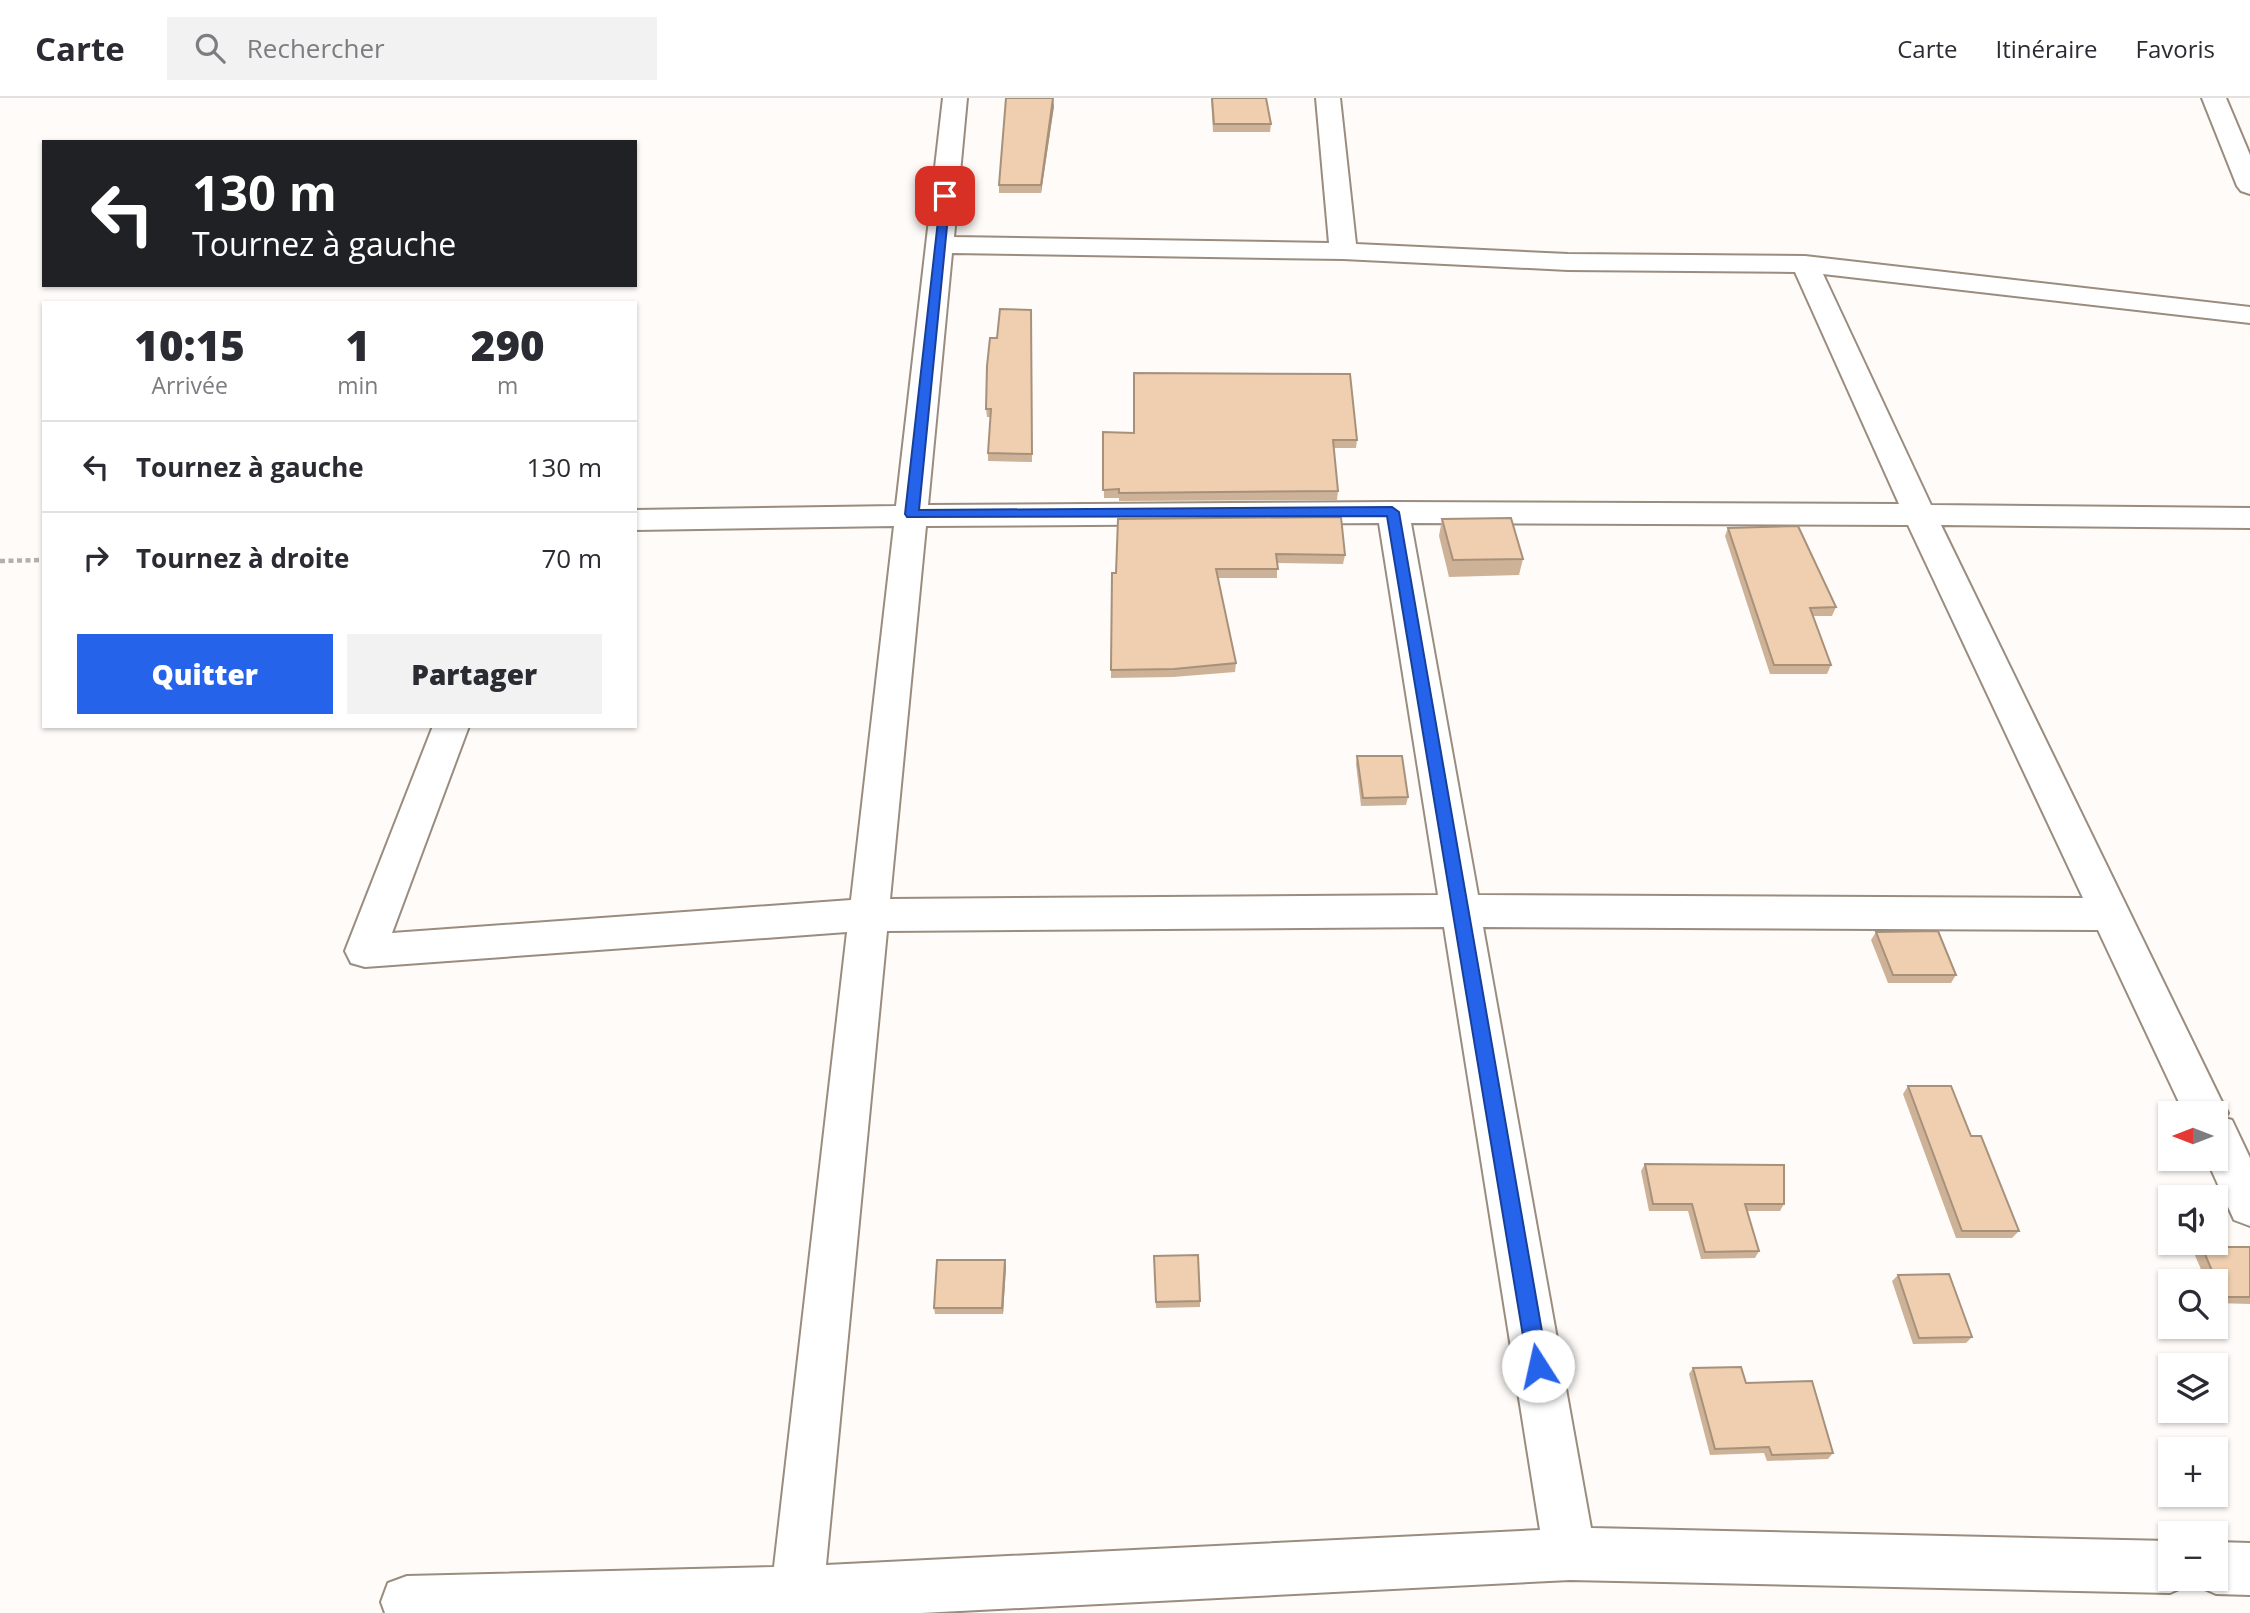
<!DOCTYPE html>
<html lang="fr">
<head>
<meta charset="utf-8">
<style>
	:root { --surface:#fff; --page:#f2f2f3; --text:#2b2b33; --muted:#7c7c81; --line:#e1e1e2; --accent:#2563eb }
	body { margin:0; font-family:"Open Sans",sans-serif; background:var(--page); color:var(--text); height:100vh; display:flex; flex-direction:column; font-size:26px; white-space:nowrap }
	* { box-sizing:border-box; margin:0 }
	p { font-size:23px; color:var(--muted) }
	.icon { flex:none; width:38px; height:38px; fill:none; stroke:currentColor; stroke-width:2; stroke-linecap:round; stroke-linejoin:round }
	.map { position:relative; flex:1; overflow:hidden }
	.drawer { position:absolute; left:42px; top:203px; width:595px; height:427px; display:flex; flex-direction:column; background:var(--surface); border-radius:0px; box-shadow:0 2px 5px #0004 }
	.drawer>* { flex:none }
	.hud { position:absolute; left:42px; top:42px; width:595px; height:147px; border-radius:0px; box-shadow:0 2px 5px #0004; background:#202124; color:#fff; overflow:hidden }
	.needle { width:46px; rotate:270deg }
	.tools { position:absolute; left:2158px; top:1003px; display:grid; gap:14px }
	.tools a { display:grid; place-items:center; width:70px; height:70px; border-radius:0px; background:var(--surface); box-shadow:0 2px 5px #0004; font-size:35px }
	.pin { position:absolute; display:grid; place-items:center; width:60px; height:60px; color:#fff; margin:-30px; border-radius:14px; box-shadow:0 4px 10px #0006 }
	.me { position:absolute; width:77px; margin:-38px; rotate:350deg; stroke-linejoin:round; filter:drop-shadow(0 0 5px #0008) }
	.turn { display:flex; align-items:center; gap:24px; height:147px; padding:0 35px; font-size:32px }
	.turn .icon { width:91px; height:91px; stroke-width:2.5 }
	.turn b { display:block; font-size:49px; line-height:60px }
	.eta { display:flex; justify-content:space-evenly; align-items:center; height:119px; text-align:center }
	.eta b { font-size:42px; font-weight:800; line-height:49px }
	.cta { display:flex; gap:14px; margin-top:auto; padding:14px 35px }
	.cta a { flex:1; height:80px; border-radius:0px; background:var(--accent); color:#fff; font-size:28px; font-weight:800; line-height:80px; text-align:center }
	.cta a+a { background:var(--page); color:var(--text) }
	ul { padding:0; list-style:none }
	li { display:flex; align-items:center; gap:21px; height:91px; padding:0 35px; border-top:2px solid var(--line) }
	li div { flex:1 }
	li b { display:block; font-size:26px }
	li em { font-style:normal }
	header { display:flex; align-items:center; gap:42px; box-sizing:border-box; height:98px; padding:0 35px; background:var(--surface); border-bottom:2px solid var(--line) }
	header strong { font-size:33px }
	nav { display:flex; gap:38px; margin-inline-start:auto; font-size:24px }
	.search { width:490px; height:63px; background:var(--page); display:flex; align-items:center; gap:18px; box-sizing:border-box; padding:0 24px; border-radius:0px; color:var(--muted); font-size:26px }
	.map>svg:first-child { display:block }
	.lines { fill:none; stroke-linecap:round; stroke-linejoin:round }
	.minor-casing { stroke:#9a8c7e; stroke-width:4 }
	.path { stroke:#b3afab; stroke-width:4.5; stroke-dasharray:5 3.5; stroke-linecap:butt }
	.minor { fill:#fff; fill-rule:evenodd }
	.wall { fill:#ceb297 }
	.shaded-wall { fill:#a7917b }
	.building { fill:#efcfb0; stroke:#a7917b; stroke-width:2 }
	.route { fill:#2563eb; stroke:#184099; stroke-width:2 }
</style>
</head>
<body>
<header>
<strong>Carte</strong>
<div class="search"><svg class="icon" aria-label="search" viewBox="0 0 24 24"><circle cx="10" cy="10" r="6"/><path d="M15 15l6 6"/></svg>Rechercher</div>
<nav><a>Carte</a><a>Itinéraire</a><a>Favoris</a></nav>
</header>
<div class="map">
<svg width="2250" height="1515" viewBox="0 0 2250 1515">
	<rect width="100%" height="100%" fill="#fefbf8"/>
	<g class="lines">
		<defs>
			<path id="minor" d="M943,0H967L954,139L1329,145L1316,0H1340L1356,146L1568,156L1805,158L2250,209V225L1823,176L1931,407L2250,410V430L1941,427L2221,1002L2228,1015L2225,1020L2232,1022L2250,1060V1128L2234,1122L2206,1060H2216V1015H2184L2098,832L1483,829L1591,1430L2170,1443V1480H2191L2188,1487L2170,1495L1570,1482L921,1515H385L381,1504L388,1485L407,1478L774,1469L847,834L365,869L351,865L345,853L433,628H469L392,835L851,802L894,428L635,432V412L896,408ZM952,155L1343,161L1568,172L1795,174L1899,406L1393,404L928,407ZM1379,425L1438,797L890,801L926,428ZM1411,425L1908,427L2083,800L1478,797ZM1444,829L1540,1432L826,1467L887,833Z
				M2202,0H2226L2250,57V96L2241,93L2237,88Z
				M2216,1444L2250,1445V1497L2216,1496L2198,1488L2194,1480H2216Z"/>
		</defs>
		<use href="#minor" class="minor-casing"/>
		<path class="path" d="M0,463L44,462"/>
		<use href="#minor" class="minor"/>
	</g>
	<path class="wall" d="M1211,0H1266L1271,26L1270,34H1213Z
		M1054,8L1041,95H999V87Z
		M1031,220L1032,364L988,363V355L991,319H987L986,311L997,240Z
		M1103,334L1357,342L1356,350H1333L1338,393L1337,402L1119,403V400H1104Z
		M1118,421L1345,457L1343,466L1277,465V480H1218L1236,565L1235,574L1173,579L1111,580L1112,475H1116Z
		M1442,421L1523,461L1519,477L1449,479L1439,438Z
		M1728,430L1836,509L1832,518H1813L1831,567L1827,576H1770L1725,438Z
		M1357,658L1408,699L1406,707L1361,708L1356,666Z
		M1876,834L1956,877L1951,885H1888L1871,842Z
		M1908,988L1971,1038L2019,1133L2012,1140H1956L1903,996Z
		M1645,1066L1784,1106L1780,1113H1747L1759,1153L1755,1160L1701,1161L1688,1113H1649L1641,1073Z
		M2202,1149H2250V1206L2216,1205V1183H2206L2194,1155Z
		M1005,1162L1006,1169L1003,1216H935L934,1210Z
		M1154,1165L1200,1203V1209L1156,1210Z
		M1898,1177L1972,1239L1966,1245L1913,1246L1892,1183Z
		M1693,1270L1746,1285L1833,1355L1828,1361L1767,1363L1764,1355L1710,1357L1689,1276Z"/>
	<path class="shaded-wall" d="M1053,0L1054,8L1041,95V87Z
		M1005,1162L1006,1169L1003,1216L1002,1210Z"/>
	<path class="building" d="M1006,0H1053L1041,87H999Z
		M1212,0H1266L1271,26H1214Z
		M1000,211L1031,212L1032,356L988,355L991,311H986L987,268L990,240H997Z
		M1134,275L1350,276L1357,342H1333L1338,393L1119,395V391L1103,392V334L1134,335Z
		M1341,419L1345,457L1276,456L1278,471H1216L1236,565L1174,571L1111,572L1112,475H1116L1118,421Z
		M1511,420L1523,461L1453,462L1442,421Z
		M1798,428L1836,509L1810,510L1831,567H1774L1728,430Z
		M1357,658H1402L1408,699L1363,700Z
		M1938,833L1956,877H1893L1876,834Z
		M1908,988H1951L1971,1038H1981L2019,1133H1962Z
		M1645,1066L1784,1067V1106H1745L1759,1153L1705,1154L1692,1106H1653Z
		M2202,1149H2250V1199H2223Z
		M1198,1157L1200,1203L1156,1204L1154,1158Z
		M937,1162H1005L1002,1210H934Z
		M1949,1176L1972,1239L1919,1240L1898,1177Z
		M1741,1269L1746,1285L1812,1283L1833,1355L1772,1357L1769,1349L1715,1351L1693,1270Z"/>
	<path class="route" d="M941,96L950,98L919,412L1392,409L1399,414L1548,1268L1545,1275L1538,1278L1531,1275L1528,1268L1387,418L907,419L905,416Z"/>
</svg>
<div class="tools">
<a><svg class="needle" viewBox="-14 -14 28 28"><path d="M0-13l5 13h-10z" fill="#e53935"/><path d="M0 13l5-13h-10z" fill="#7c7c81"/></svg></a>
<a><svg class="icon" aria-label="sound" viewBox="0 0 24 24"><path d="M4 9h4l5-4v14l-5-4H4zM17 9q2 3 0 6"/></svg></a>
<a><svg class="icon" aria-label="search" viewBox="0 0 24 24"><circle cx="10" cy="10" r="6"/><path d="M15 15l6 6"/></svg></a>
<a><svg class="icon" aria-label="layers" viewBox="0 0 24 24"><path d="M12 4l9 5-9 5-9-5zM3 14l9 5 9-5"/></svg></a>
<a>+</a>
<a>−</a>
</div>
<div class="pin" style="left:945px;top:98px;background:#d93025"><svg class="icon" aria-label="arrive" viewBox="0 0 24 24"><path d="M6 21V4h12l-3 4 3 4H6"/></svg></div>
<svg class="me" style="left:1538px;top:1268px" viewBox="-20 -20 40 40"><circle r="19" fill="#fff"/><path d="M0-13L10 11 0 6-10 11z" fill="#2563eb"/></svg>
<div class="hud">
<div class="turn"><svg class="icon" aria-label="left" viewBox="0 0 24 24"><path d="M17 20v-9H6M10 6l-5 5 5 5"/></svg><div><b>130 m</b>Tournez à gauche</div></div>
</div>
<section class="drawer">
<div class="eta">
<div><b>10:15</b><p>Arrivée</p></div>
<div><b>1</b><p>min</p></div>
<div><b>290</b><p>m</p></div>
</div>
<ul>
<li><svg class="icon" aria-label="left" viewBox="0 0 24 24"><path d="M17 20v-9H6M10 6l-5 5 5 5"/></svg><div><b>Tournez à gauche</b></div><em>130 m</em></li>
<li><svg class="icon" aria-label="right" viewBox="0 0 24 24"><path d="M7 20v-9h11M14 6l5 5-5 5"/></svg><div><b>Tournez à droite</b></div><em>70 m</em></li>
</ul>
<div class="cta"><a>Quitter</a><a>Partager</a></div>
</section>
</div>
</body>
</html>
